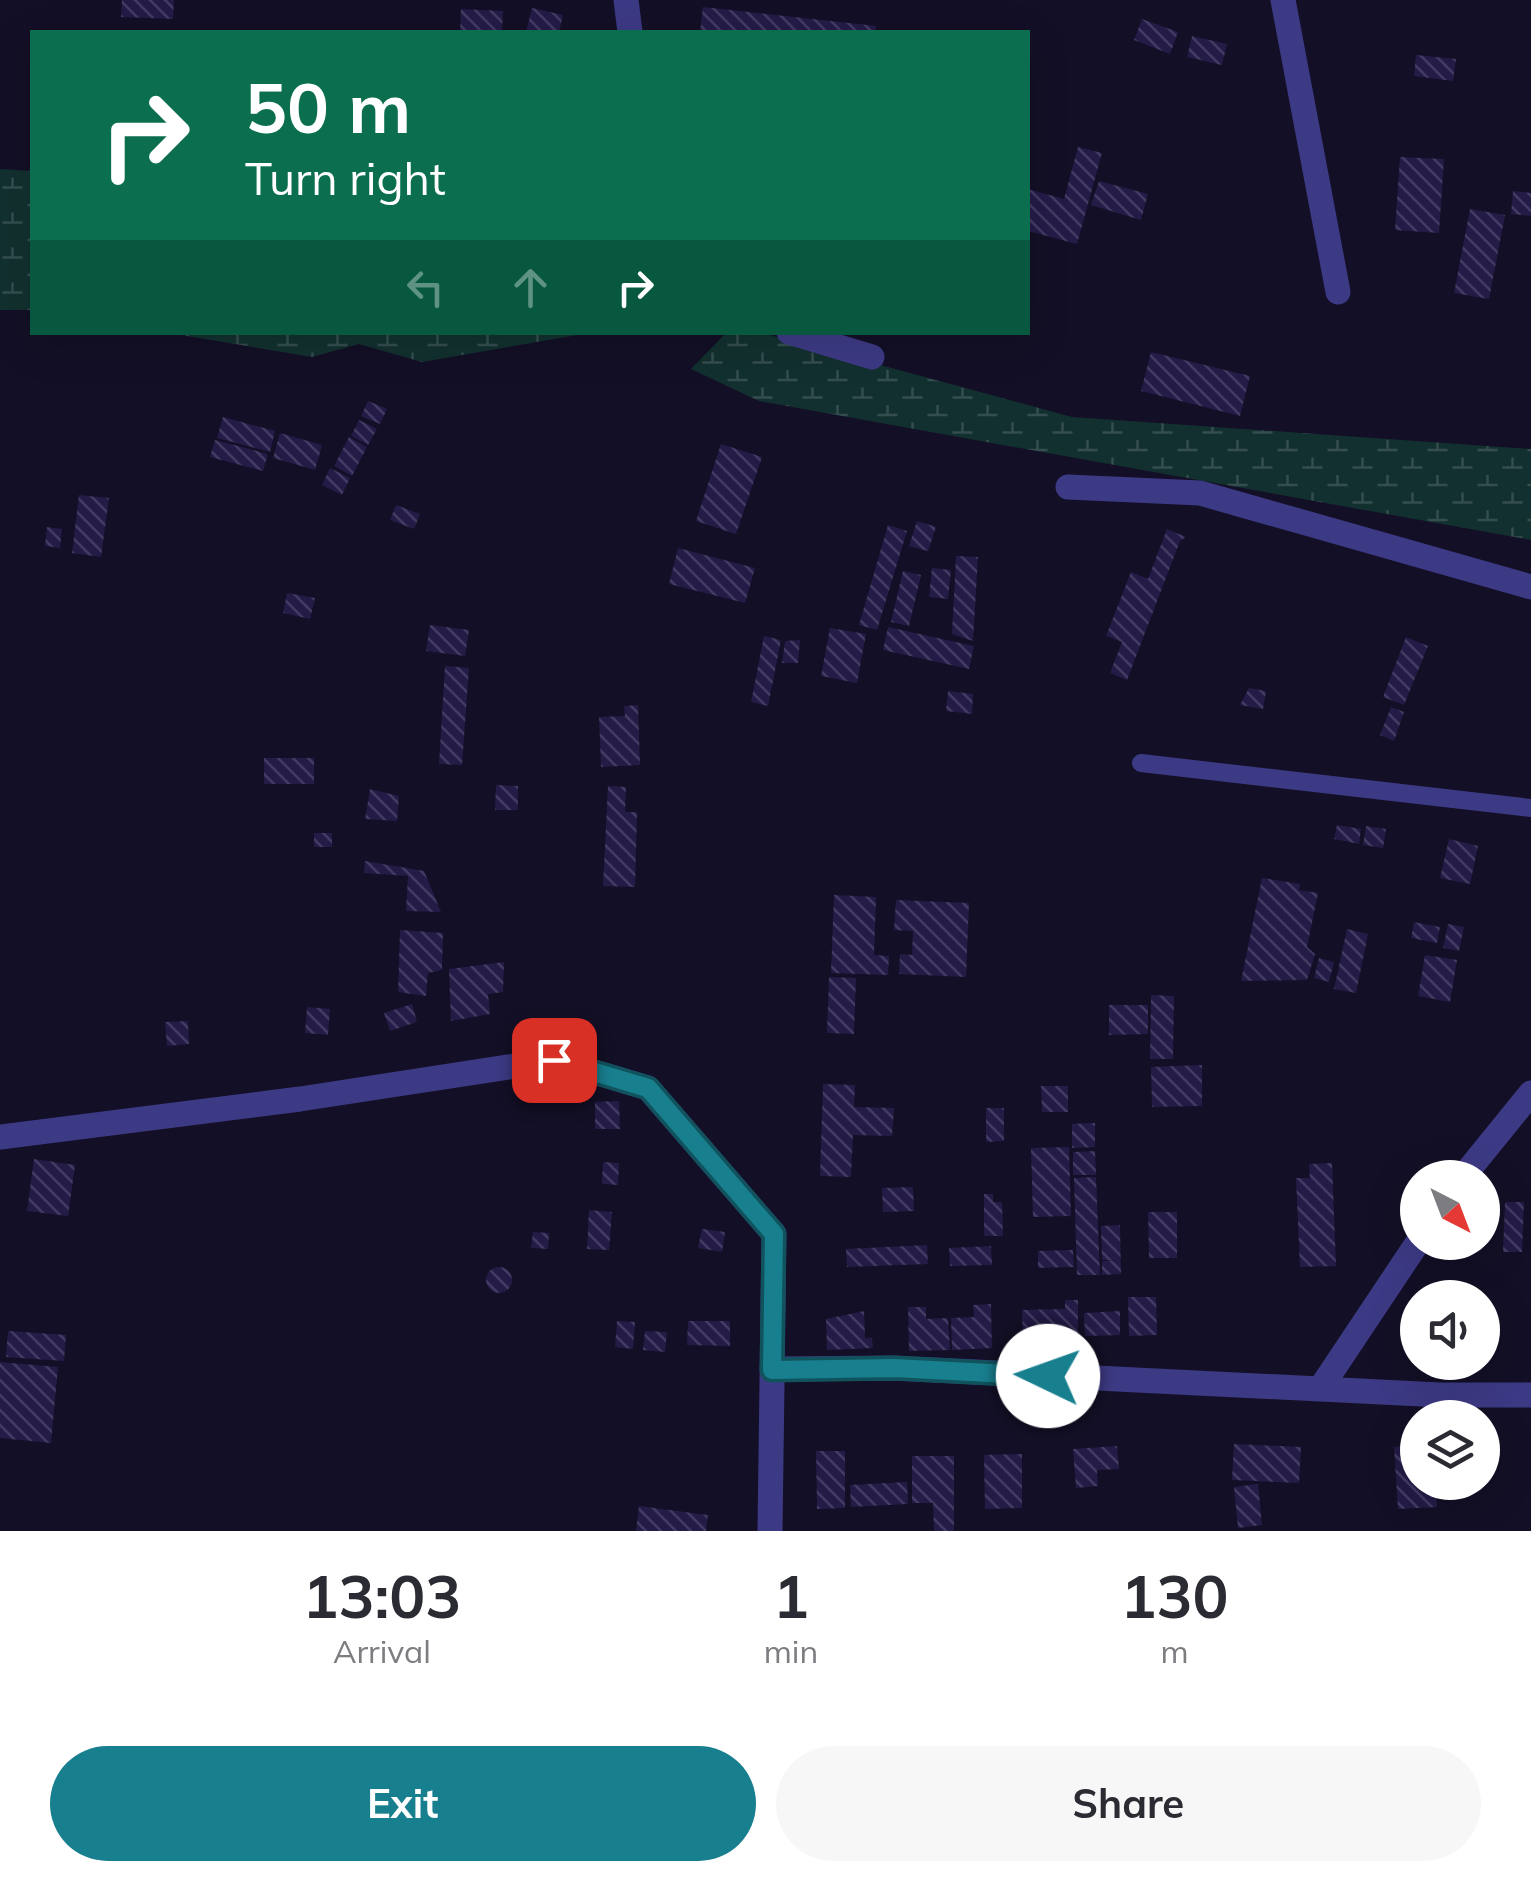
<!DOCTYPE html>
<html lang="en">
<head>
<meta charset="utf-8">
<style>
	:root { --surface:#fff; --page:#f7f7f7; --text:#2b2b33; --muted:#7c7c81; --accent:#187f8f }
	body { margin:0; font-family:Mulish,sans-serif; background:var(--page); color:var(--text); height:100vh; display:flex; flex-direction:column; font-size:38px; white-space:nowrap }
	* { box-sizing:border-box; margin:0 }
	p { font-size:32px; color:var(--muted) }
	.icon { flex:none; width:55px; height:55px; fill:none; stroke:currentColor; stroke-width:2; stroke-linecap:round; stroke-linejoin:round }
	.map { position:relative; height:1531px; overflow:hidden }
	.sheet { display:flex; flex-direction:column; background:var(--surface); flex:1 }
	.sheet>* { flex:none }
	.banner { position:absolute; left:30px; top:30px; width:1000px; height:305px; border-radius:0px; box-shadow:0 10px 40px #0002; background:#0b6e4f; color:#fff; overflow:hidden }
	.needle { width:65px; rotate:138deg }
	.buttons { position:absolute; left:1400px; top:1160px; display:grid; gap:20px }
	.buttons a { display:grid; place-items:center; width:100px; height:100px; border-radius:50%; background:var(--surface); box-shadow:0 10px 40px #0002; font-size:50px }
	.pin { position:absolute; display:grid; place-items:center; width:85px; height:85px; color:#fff; margin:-42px; border-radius:20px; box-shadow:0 5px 15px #0006 }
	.me { position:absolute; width:110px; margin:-55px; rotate:273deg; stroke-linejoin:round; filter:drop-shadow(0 0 8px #0008) }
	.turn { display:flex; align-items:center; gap:35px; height:210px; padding:0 50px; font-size:45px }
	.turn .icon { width:130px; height:130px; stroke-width:2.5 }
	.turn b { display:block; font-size:70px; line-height:85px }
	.lanes { display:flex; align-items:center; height:95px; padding:0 50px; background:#0003; justify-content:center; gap:50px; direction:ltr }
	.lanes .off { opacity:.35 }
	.eta { display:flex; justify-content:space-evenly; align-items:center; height:170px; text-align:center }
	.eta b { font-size:60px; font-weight:700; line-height:70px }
	.button { display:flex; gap:20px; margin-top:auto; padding:20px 50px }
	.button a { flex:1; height:115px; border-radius:60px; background:var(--accent); color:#fff; font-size:40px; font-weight:700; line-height:115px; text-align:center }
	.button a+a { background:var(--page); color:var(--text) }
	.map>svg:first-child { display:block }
	.wetland { fill:url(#wetland-marsh) }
	.building { fill:url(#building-back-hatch) }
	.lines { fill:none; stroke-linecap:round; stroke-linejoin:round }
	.lane { stroke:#3d3a85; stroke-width:18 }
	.street { stroke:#3d3a85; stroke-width:25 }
	.route-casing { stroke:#10535d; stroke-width:25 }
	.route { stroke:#187f8f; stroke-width:18 }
</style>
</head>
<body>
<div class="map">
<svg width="1531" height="1531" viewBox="0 0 1531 1531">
	<defs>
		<pattern id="wetland-marsh" width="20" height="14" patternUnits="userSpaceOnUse" patternTransform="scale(2.5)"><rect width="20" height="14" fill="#12302f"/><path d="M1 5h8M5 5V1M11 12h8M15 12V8" fill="none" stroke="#344d4e"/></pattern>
		<pattern id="building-back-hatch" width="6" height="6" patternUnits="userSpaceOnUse" patternTransform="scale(2.5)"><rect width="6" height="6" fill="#241b47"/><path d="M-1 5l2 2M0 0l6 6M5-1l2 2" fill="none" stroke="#433b63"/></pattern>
	</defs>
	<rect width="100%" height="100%" fill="#130f26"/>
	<path class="wetland" d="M0,169L32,171V310H0Z
		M169,333H589L422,362L359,344L312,357Z
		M726,333H762L1072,417L1531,449V540L759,401L691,369Z"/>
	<path class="building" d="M122,0H174L173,19L121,17Z
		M703,7L876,26L875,32H700Z
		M532,8L563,15L559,32H526Z
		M461,9L503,11L502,32H460Z
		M1142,19L1178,32L1170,54L1134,40Z
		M1192,36L1227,44L1222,65L1187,57Z
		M1416,55L1456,59L1453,81L1414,76Z
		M1078,147L1102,153L1077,244L1028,231V189L1064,199Z
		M1400,157L1444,159L1439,233L1395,230Z
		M1099,181L1148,194L1141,220L1091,205Z
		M1513,191L1531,193V216L1511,214Z
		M1470,209L1505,215L1489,299L1454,293Z
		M1151,352L1250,376L1240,416L1141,391Z
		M368,401L387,409L380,424L361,416Z
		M223,417L275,431L270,452L217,438Z
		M359,420L377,429L368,445L351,436Z
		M280,433L322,445L315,470L273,458Z
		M349,437L367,447L352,476L334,466Z
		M215,440L268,454L263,471L210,457Z
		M721,444L762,457L736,534L696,521Z
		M330,468L350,478L342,495L322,485Z
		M79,495L109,498L101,557L72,553Z
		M396,505L420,514L414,529L390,520Z
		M917,521L936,527L928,551L909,546Z
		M888,525L907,531L877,630L859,625Z
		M47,527L62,529L60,548L45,546Z
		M1167,529L1186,537L1180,541L1127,680L1110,673L1122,642L1106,636L1131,572L1148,579Z
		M678,548L755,568L745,603L669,584Z
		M956,556L978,557L973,641L952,634Z
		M932,568L951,570L948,599L929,597Z
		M903,571L921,575L909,626L891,622Z
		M287,593L315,598L310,619L283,613Z
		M430,625L469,630L465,656L426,651Z
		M888,627L974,646L969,669L883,650Z
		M830,628L866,634L857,683L821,676Z
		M764,636L781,640L768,706L751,702Z
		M1406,637L1428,646L1404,705L1383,697Z
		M800,640L798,663H782L785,641Z
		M445,666L469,668L462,765L439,764Z
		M1249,688L1266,691L1263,709L1240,705Z
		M948,691L973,694L972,714L946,711Z
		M638,705L640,765L601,767L599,717L625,716L624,706Z
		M1391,707L1404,712L1394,741L1380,735Z
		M264,758H314V784H264Z
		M496,785L518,786V810H495Z
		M608,786L626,787L625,812H637L635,887L603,886Z
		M370,789L399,796L397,821L365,819Z
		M1337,825L1361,829L1359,844L1334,839Z
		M1366,826L1386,829L1383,848L1363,845Z
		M314,833H332V847H314Z
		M1449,839L1478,846L1470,884L1440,878Z
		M365,861L424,871L441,912L406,911L408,876L364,873Z
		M1262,878L1300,884L1299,890L1318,893L1307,947L1315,954L1307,980L1241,981Z
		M834,895L876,897L874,955L889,956L888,975L831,973Z
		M896,900L969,903L966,977L899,974L900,954L912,955L913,931L894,930Z
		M1414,922L1440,927L1437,943L1411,938Z
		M1448,924L1464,927L1459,951L1443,948Z
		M1347,929L1368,934L1356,993L1334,989Z
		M400,930L443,933L442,970L428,973L426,996L398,992Z
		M1425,955L1457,960L1450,1002L1418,996Z
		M1319,958L1334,962L1329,982L1314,978Z
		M504,962L503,992L488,994L490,1014L451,1021L449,969Z
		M829,977L856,978L854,1034L827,1033Z
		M1151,995L1174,996L1173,1059H1150Z
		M412,1004L417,1022L390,1031L384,1013Z
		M1109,1005H1148V1034L1109,1035Z
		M307,1007L330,1009L328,1035L305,1033Z
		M188,1021L189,1044L167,1046L165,1022Z
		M1202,1065V1106L1152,1107L1151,1067Z
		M823,1084L855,1085L854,1107L894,1108L892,1136L853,1135L851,1177L820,1176Z
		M1041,1086H1068V1112H1042Z
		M619,1101L620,1129H595V1102Z
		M986,1108H1004V1141L986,1142Z
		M1095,1123V1147L1072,1148V1124Z
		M1069,1147L1071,1216L1033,1217L1031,1148Z
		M1095,1151L1096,1175H1073V1152Z
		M34,1159L75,1165L68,1216L27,1211Z
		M603,1162L619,1163L618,1185L602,1184Z
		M1332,1163L1336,1266L1300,1267L1296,1178H1310L1309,1164Z
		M1096,1177L1100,1275H1077L1074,1178Z
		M913,1187L914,1211L883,1212L882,1188Z
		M984,1194H993V1202H1002L1003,1236H984Z
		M1505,1202H1524L1522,1252H1503Z
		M589,1210L612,1212L609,1250L587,1249Z
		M1148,1212H1177V1258H1149Z
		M1120,1225L1121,1274L1102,1275V1261L1117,1260H1102L1101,1226Z
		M702,1229L725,1232L722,1252L698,1248Z
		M533,1232L549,1233L548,1249L531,1248Z
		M927,1245L928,1264L847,1267L846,1249Z
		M991,1246L992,1265L950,1266L949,1248Z
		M1073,1250L1074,1267L1038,1268V1251Z
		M486 1280a13 13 0 1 1 26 0a13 13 0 1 1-26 0Z
		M1128,1297H1156L1157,1335L1129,1336Z
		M1065,1300H1078V1357H1023L1022,1310L1065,1309Z
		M991,1304L992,1348L952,1350L951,1318L974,1317L973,1305Z
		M908,1307H926V1319L948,1318L950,1350L909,1351Z
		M864,1311L865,1338H872L873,1348L827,1350L826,1319Z
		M1120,1311V1335L1085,1336L1084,1313Z
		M617,1321L635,1322L633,1349L615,1347Z
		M688,1321H730V1346L687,1345Z
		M8,1331L66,1335L64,1361L6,1357Z
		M645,1331L667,1332L665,1352L643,1350Z
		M0,1362L58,1367L51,1443L0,1438Z
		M1234,1444L1301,1447L1299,1483L1232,1480Z
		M1418,1445V1482H1435L1437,1507L1398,1509L1394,1447Z
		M1117,1446L1119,1469L1097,1470L1098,1486L1076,1488L1073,1449Z
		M816,1451H845V1508L817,1509Z
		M1022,1454V1508L985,1509L984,1455Z
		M912,1456H954V1531H934L933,1503H912Z
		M907,1482L908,1504L851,1507L850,1485Z
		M1258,1484L1262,1525L1238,1528L1234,1487Z
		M639,1506L708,1515L706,1531H636Z"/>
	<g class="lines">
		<path class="lane" d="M1141,763L1531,808"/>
		<path class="street" d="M626,0L630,32
			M1283,0L1338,292
			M789,332L872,357
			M1068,487L1200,493L1531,587
			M0,1137L300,1099L554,1060L648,1088L774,1234L770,1531
			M1462,1178L1531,1093
			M772,1369L894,1368L1441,1395H1531
			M1320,1389L1418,1242"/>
	</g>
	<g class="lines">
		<defs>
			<path id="route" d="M554,1060L648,1088L774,1234L772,1370L894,1368L1048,1376"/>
		</defs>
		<use href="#route" class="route-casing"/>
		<use href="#route" class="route"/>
	</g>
</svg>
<div class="buttons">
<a><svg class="needle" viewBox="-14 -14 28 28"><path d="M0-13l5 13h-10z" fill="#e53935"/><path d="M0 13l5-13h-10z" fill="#7c7c81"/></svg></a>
<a><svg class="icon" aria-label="sound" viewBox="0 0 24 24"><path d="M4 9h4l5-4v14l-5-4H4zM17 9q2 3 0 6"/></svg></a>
<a><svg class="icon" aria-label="layers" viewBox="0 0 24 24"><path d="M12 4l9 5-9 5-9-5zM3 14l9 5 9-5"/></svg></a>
</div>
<div class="pin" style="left:554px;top:1060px;background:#d93025"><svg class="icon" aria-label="arrive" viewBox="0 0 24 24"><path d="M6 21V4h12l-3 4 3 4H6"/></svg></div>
<svg class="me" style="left:1048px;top:1376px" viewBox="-20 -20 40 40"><circle r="19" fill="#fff"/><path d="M0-13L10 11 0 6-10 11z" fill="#187f8f"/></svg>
<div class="banner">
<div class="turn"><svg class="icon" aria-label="right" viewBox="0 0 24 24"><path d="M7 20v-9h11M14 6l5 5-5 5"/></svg><div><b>50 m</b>Turn right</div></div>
<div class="lanes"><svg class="icon off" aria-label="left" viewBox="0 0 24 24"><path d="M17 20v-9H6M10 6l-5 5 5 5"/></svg><svg class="icon off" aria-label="ahead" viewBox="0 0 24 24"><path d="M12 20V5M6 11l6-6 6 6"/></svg><svg class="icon" aria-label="right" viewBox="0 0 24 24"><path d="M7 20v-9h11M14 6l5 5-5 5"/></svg></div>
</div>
</div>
<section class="sheet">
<div class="eta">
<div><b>13:03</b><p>Arrival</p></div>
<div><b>1</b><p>min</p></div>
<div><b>130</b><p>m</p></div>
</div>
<div class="button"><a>Exit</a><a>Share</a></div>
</section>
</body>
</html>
